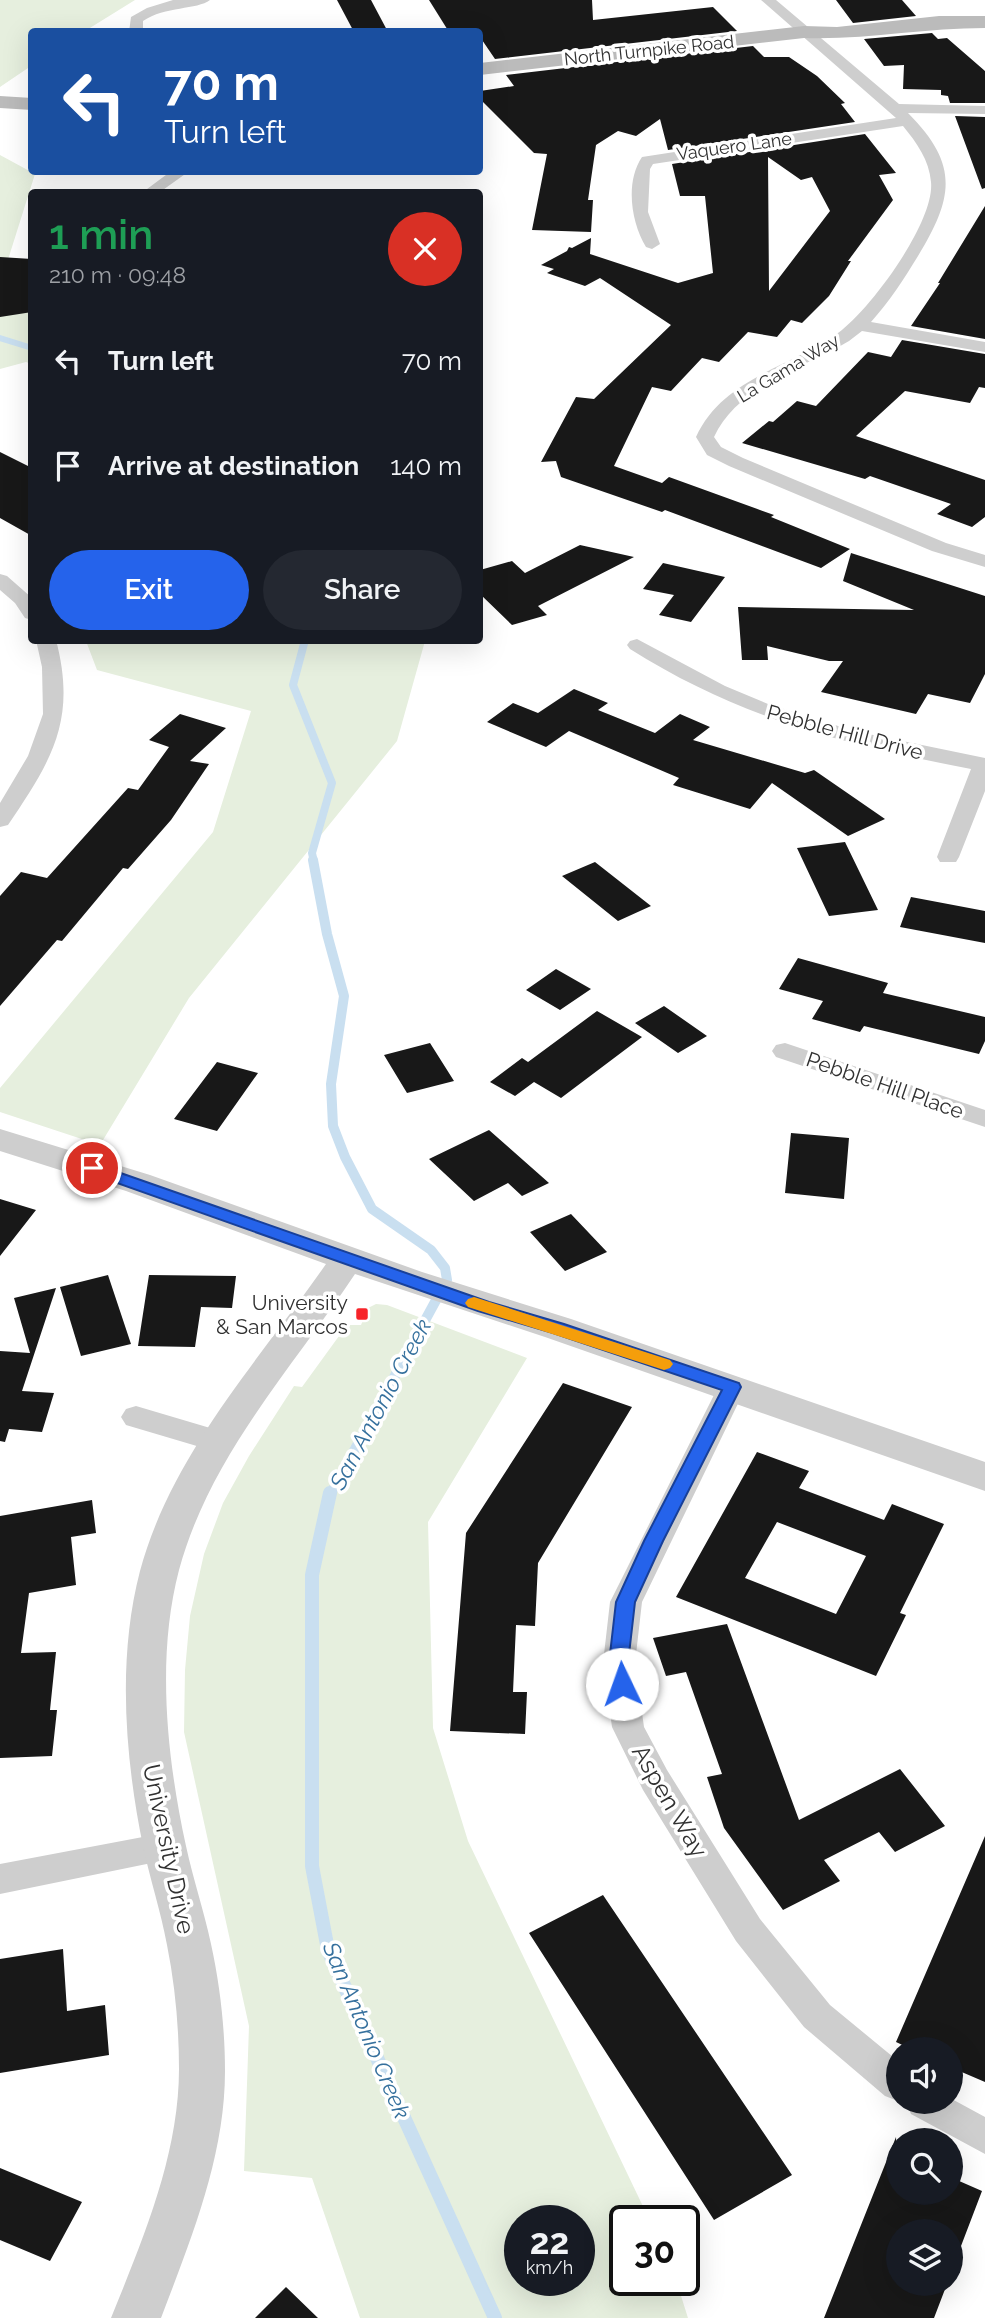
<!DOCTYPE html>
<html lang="en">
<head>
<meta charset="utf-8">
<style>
	:root { --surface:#171b24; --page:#242831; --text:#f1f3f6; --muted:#9ea1a6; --accent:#2563eb }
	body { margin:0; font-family:Raleway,sans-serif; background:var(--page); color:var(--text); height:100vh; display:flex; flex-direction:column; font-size:26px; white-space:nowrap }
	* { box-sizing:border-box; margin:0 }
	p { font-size:23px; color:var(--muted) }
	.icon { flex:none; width:38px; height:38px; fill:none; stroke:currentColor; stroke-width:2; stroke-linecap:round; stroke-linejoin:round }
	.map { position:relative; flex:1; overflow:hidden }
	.panel { position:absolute; left:28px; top:189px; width:455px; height:455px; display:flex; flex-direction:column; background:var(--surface); border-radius:7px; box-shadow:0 7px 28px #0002 }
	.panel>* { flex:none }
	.guide { position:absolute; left:28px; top:28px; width:455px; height:147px; border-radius:7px; box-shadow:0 7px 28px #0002; background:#1a4fa0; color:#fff; overflow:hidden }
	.controls { position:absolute; left:886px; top:2037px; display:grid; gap:14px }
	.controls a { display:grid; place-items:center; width:77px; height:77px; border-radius:50%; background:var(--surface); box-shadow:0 7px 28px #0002; font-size:35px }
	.speed { position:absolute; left:504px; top:2205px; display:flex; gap:14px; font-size:35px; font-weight:700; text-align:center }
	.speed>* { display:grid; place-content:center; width:91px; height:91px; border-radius:50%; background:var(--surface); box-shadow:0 7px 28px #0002; line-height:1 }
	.speed small { font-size:18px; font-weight:400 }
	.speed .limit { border:4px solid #111; border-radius:10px; background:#fff; color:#111 }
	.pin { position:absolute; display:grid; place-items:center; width:60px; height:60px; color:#fff; margin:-30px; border:4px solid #fff; border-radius:50%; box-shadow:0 2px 7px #0007 }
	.me { position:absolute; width:77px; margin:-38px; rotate:357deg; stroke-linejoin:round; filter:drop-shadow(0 0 5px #0008) }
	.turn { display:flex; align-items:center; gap:24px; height:147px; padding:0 21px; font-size:32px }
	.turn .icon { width:91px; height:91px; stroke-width:2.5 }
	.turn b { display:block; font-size:49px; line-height:60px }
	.round { display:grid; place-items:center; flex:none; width:74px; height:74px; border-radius:37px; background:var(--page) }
	.summary { display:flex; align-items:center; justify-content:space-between; height:119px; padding:0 21px }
	h1 { font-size:42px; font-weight:600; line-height:52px; color:#1e9e55 }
	.cta { display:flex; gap:14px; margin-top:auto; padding:14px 21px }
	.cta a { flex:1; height:80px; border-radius:42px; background:var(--accent); color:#fff; font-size:28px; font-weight:600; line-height:80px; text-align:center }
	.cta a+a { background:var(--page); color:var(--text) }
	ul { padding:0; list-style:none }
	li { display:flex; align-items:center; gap:21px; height:105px; padding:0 21px }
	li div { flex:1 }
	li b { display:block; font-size:26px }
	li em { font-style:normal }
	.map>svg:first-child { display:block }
	.green { fill:#e6efde; fill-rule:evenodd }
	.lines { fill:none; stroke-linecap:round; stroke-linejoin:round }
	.stream-far3 { stroke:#c9dff0; stroke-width:6 }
	.stream-far2 { stroke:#c9dff0; stroke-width:8 }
	.stream-far1 { stroke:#c9dff0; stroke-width:10 }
	.stream { stroke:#c9dff0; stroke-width:14 }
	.building { fill:#181818; fill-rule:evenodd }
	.minor { fill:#cecece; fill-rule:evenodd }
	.tertiary { fill:#cecece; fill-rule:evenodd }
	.secondary { fill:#bbb; fill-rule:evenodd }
	.route { fill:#2563eb; stroke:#184099; stroke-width:2 }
	.slow { fill:#f59e0b }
	.poi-dot { fill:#f7242a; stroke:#fff; stroke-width:2.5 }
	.labels { text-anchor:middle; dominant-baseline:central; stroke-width:7; stroke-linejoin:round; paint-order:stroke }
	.far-street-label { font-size:18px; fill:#313131; stroke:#fff }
	.street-label { font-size:21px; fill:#313131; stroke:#fff }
	.poi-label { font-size:21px; fill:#313131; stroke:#fff; text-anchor:end }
	.water-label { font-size:23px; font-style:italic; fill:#35709d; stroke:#fff }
	.near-street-label { font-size:24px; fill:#313131; stroke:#fff }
</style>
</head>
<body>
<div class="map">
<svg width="985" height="2318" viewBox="0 0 985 2318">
	<rect width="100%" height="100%" fill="#fff"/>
	<path class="green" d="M0,0H135L85,31L32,32L31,66L0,87Z
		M0,155L35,174L0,285Z
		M0,297L32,310L31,364L26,362L0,369Z
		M86,641H425L397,741L189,998L100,1145L0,1112V1088L213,832L251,711L97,670Z
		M376,1304L387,1305L527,1358L428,1522L433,1728L468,1841L650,2221H625V2280H676L688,2318H360L312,2178L244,2171L249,2026L184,1732L185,1670L190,1616L204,1554L223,1503L249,1456L294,1386L302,1387L347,1325H361L368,1308ZM520,2221H579V2280H520Z"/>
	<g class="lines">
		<path class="stream-far3" d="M0,338L32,348"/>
		<path class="stream-far2" d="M305,640L293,685L332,783L312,853L314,862"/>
		<path class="stream-far1" d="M313,860L327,934L344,996L331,1084L333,1126L345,1157L372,1209L431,1250L445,1268L447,1280L330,1495"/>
		<path class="stream" d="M330,1493L312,1575V1866L328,1950L495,2318"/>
	</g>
	<path class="building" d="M337,0H371L388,32H354Z
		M429,0H592L593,20L713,7L737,31L495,59L480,37V32H449Z
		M836,0H902L916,16L853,23Z
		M932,33L938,39L947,38L985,71V103H950L948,96L941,95V90L903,89L904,65L884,66L864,39Z
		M753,46L764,57H789L817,76L845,103L841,104L855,122L668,150L660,119L636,136L618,131L596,145L588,200H593L591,232L532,230L547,154L534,153L480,99V91L514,86L506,75Z
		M955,116L985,117V188L982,189Z
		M865,134L896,173L879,175L893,200L848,261H851L829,296L802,323L791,320L777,337L748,332L719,362L702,358L671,391L652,387L614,466L662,483L669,477L774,515L771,517L850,549L821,568L665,510L662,512L561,477L556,461L541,462L576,397L594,399L671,325L600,278L585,286L547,273L554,269L541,265L567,251L569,247L572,248L591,238L590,254L678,283L713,273L705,196H680L672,164ZM768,157L801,180L812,177L830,211L769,291Z
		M985,206V339L911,326L940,283H938Z
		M0,257L32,259V312L0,317Z
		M902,340L985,354V388L979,387L970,403L905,391L856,436L985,480V517L972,527L937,514L951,504L870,476L865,479L742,443L769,421L773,422L797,401L816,406L868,352L891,357Z
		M0,452L32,468V536L0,518Z
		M580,545L634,557L538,606L547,615L512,625L480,594V570L512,561L525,573Z
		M851,553L985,596V674L970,703L928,694L916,714L821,692L843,661H829L767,646L768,660H742L738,607L914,610L843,581Z
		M663,563L725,577L691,622L659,615L674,595L643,589Z
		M574,689L608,703L598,710L655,733L680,714L710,727L693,740L805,773L814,770L885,819L848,836L772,783L750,809L673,785L679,778L569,731L546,747L487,722L513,703L538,713Z
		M180,714L226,728L190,761L209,764L171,820L128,869L123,868L62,941L57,940L0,1006V896L21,872L47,878L128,788L138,790L169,747L149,740Z
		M845,842L878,910L829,916L797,848Z
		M595,862L651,906L618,921L562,876Z
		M911,897L985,911V943L900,927Z
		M798,958L888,983L883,993L985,1017V1041L979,1054L864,1026L860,1032L812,1019L823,1001L779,989Z
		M556,969L591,989L560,1010L526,990Z
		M664,1006L707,1036L678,1053L635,1023Z
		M597,1011L642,1037L561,1098L534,1082L515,1096L490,1082L522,1058L528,1062Z
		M430,1043L454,1081L407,1093L384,1055Z
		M217,1062L258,1073L217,1131L174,1119Z
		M489,1130L549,1183L522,1196L508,1183L474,1201L429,1159Z
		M791,1133L849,1138L844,1199L785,1193Z
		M0,1199L36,1210L0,1256Z
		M571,1214L607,1252L565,1271L530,1232Z
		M108,1275L131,1344L81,1356L60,1287Z
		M149,1275L236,1276L232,1308L201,1307L195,1347L138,1346Z
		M56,1288L22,1391L54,1393L42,1432L9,1429L5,1442L0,1441V1351L30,1353L14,1298Z
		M563,1383L632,1407L538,1563L535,1626L516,1625L513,1692H527L525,1734L450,1731L466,1533Z
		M757,1452L809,1471L799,1488L884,1520L892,1504L944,1524L900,1613L906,1615L876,1676L676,1597ZM777,1522L866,1556L836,1614L745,1578Z
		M92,1500L96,1533L71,1537L76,1585L29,1593L21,1653L56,1652L50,1710H57L52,1756L0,1758V1516Z
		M727,1624L799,1820L900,1769L945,1826L895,1852L879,1832L824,1860L840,1881L783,1910L724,1828L707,1777L722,1774L686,1672L666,1676L653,1638Z
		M985,1836V2082L950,2067V2049H911L896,2042Z
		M603,1895L792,2175L714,2220L529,1933Z
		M63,1949L67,2011L105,2005L109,2055L0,2073V1959Z
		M896,2137L898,2193H950V2177L982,2191L953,2267L950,2266V2231H898V2284H947L934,2318H824Z
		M0,2168L82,2202L50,2261L0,2240Z
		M286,2287L318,2318H255Z"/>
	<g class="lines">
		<path class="minor" d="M173,0H210C197,10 165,6 143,21V32H129L131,17L147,8Z
			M761,0H776L899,104L985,106V114L908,113C960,165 953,198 918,256C904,279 889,302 871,322L985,342V352L862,331L849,341C804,368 737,386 714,437L721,447L743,458L946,543L985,555V567L932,551L729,466L707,455L696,437C723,378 789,368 838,333C870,310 935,222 931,182C929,160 917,143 903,126L653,164L650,169L648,212L660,244L652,249L646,247C631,222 625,182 642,157L896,118Z
			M170,172H188L160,192H143Z
			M0,574L7,576L32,598V620L25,618L15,603L0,590Z
			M637,639L725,686L768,704L854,731L985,758V791L959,857L956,862H940L937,857L971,769C846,745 739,718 630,649L627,645L630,641Z
			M36,640H56C77,720 52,760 8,825L0,827V803L28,756L43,714L42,667Z
			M785,1043L985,1110V1127L776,1057L772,1051L776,1045Z
			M732,1376L742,1380L746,1387L642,1602L635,1663L644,1727L667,1770L760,1919L830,2005L898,2061V2101L885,2096L804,2027L736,1941L643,1790L612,1727L603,1663L610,1602L718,1387L722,1380Z
			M136,1406L227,1433L232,1441L227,1449L217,1452L126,1425L121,1417L126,1409Z
			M164,1833L176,1838L181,1848L176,1858L0,1894V1864Z
			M950,2098L985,2117V2154L911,2114L906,2102H950Z"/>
		<path class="tertiary" d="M0,1129L150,1175L422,1272L571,1319L985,1462V1491L545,1337L355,1274C291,1370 210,1456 179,1570C156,1658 167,1759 186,1846C193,1879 204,1911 211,1944C220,1985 225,2029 225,2071C225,2157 191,2239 161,2318H111C143,2239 179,2155 179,2069C179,2027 175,1985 167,1945C161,1912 150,1879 143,1846C125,1758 117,1659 140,1571C172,1453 258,1362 326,1264L126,1191L0,1151Z"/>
		<path class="secondary" d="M939,16H985V28C924,28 865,40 804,38L480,75V63L804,26L837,27Z
			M0,96L32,98V110L0,108Z"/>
	</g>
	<path class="route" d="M92,1163L489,1302L564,1324L739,1383L741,1387L663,1541L635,1602L628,1663L631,1684L629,1690L622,1692L615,1690L609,1663L616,1602L644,1541L722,1390L553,1333L478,1311L86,1172L84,1168Z"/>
	<path class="slow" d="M474,1297L670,1360L673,1364L670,1368L664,1370L468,1307L465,1303L468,1299Z"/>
	<rect class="poi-dot" x="355" y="1307" width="14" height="14" rx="3.5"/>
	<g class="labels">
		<g class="far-street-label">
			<text transform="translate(649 50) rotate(-6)">North Turnpike Road</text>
			<text transform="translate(734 146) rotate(-8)">Vaquero Lane</text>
			<text transform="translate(788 368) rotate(-31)">La Gama Way</text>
		</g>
		<g class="street-label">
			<text transform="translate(845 732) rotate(15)">Pebble Hill Drive</text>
			<text transform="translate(885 1085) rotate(19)">Pebble Hill Place</text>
		</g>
		<g class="poi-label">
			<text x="348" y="1302">University<tspan x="348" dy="24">&amp; San Marcos</tspan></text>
		</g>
		<g class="water-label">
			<text transform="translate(380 1404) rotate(-62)">San Antonio Creek</text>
			<text transform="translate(367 2030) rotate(67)">San Antonio Creek</text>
		</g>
		<g class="near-street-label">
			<text transform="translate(670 1801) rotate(60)">Aspen Way</text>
			<text transform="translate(169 1849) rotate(78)">University Drive</text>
		</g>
	</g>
</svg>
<div class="controls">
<a><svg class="icon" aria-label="sound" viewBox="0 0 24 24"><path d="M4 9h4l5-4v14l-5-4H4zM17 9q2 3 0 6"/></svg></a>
<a><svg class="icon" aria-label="search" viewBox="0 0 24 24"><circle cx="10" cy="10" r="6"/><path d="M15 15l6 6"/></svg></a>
<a><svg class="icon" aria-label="layers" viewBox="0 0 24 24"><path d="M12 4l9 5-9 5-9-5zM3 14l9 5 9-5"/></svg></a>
</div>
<div class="speed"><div>22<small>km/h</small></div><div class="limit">30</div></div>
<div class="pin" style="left:92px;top:1168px;background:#d93025"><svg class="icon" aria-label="arrive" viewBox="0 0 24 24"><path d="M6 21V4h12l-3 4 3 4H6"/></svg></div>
<svg class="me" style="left:622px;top:1684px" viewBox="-20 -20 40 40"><circle r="19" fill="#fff"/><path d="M0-13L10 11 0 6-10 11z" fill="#2563eb"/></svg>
<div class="guide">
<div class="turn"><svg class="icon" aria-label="left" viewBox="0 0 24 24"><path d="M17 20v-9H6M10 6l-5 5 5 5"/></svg><div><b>70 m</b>Turn left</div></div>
</div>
<section class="panel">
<div class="summary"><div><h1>1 min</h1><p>210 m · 09:48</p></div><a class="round" style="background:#d93025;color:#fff"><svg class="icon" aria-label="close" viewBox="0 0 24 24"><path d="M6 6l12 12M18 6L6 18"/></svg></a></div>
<ul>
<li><svg class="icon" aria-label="left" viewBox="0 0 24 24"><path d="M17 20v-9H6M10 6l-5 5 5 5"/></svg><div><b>Turn left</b></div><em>70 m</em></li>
<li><svg class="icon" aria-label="arrive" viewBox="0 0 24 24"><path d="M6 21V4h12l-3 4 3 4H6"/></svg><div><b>Arrive at destination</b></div><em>140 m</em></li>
</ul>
<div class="cta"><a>Exit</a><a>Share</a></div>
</section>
</div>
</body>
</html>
